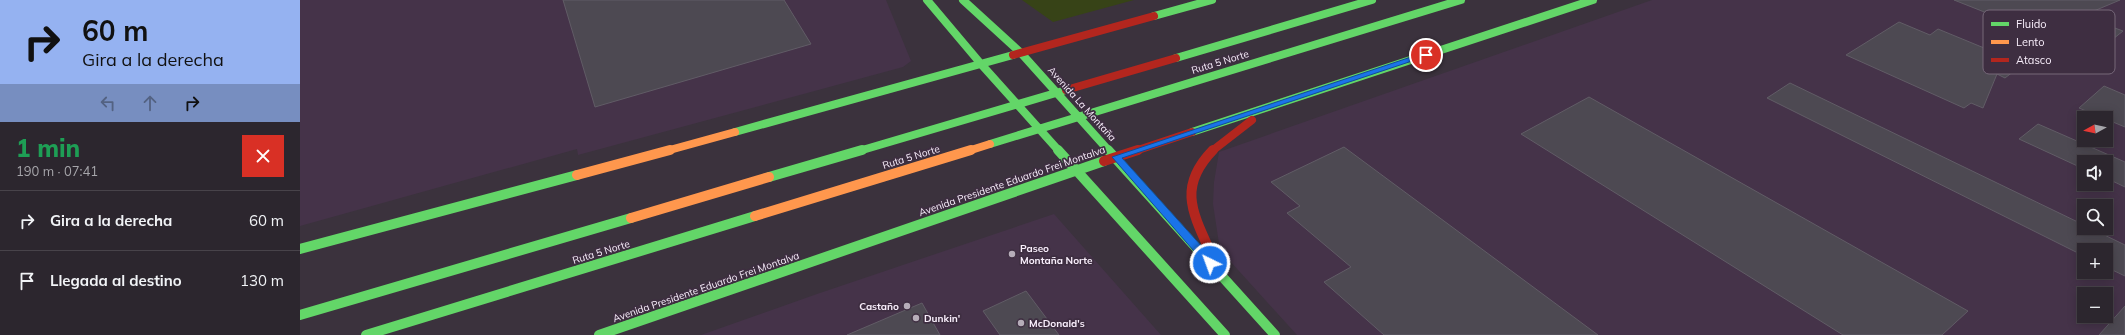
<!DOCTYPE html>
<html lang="es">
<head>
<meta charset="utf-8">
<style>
	:root { --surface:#2c262e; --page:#38323a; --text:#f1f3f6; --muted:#a6a5aa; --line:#48434a }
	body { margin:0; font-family:Mulish,sans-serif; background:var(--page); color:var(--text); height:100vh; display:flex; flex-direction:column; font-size:15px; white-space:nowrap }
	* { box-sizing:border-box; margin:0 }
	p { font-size:13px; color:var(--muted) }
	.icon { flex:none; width:22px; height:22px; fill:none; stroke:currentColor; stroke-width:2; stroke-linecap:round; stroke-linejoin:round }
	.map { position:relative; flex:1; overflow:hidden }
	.details { display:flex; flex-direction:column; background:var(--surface); width:300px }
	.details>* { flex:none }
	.guide { background:#95b2f1; color:#111; overflow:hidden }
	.needle { width:26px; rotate:262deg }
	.fabs { position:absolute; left:1777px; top:111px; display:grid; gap:8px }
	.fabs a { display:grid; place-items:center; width:36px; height:36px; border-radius:0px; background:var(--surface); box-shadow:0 2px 10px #0003,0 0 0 1px var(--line); font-size:20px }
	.pin { position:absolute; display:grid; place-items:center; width:34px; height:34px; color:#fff; margin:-17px; border:2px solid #fff; border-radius:50%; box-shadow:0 1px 4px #0007 }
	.me { position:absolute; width:44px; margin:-22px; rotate:318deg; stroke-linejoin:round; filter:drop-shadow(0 0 3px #0008) }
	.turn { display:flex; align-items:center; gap:14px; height:84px; padding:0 16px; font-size:18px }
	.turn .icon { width:52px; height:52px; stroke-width:2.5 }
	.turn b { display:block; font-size:28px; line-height:34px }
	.lanes { display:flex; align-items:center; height:38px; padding:0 16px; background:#0003; justify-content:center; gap:20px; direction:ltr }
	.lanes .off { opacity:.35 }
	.round { display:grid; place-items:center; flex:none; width:42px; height:42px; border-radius:0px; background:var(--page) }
	.headline { display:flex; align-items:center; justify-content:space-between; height:68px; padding:0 16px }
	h1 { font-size:24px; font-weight:800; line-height:30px; color:#1e9e55 }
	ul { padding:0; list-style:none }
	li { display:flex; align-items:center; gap:12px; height:60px; padding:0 16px; border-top:1px solid var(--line) }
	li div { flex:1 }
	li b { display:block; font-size:15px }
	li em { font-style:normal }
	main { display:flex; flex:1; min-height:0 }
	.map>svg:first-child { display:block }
	.built { fill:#453349; fill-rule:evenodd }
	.green { fill:#374317 }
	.building { fill:#4d4952; stroke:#615c66 }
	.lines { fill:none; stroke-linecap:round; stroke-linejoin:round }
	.fast-far1 { stroke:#63d668; stroke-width:8 }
	.fast { stroke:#63d668; stroke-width:10 }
	.slow-far1 { stroke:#ff974d; stroke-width:8 }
	.slow { stroke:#ff974d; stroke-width:10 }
	.jam-far1 { stroke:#b3261e; stroke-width:8 }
	.jam { stroke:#b3261e; stroke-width:10 }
	.route { fill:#1a73e8; stroke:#114b97 }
	.poi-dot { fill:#b6adb9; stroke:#3e2e41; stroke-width:1.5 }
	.labels { text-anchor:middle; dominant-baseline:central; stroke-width:3.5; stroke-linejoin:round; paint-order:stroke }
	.street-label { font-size:10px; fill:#f9effc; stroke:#3e2e41 }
	.poi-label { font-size:10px; font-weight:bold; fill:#f9effc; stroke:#3e2e41; text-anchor:start }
	.key { fill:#3e2e41; stroke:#766879; stroke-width:1 }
	.key-label { font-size:11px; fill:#f9effc }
</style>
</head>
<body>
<main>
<section class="details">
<div class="guide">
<div class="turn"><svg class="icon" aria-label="right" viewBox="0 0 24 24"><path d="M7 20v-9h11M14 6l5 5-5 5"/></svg><div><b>60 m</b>Gira a la derecha</div></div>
<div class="lanes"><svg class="icon off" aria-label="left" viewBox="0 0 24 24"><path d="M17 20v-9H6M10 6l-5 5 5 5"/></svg><svg class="icon off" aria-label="ahead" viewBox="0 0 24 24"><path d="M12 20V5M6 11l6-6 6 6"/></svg><svg class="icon" aria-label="right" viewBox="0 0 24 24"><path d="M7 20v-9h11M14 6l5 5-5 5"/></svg></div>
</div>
<div class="headline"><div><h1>1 min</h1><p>190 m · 07:41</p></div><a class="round" style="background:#d93025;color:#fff"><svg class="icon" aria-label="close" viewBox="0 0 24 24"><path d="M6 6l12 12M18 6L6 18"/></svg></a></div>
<ul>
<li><svg class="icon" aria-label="right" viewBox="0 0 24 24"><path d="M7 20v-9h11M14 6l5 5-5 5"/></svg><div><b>Gira a la derecha</b></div><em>60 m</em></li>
<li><svg class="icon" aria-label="arrive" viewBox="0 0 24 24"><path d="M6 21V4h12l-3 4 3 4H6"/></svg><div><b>Llegada al destino</b></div><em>130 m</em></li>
</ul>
</section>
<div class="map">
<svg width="1825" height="335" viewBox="0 0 1825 335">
	<rect width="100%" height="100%" fill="#3b323d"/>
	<path class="built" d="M0,0H586L611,61L603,67L278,155L277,149L0,226Z
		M1352,0H1825V335H997L920,250L913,204L914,182L919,152ZM1784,118H1806V140H1784ZM1784,162H1806V184H1784ZM1784,206H1806V228H1784ZM1784,250H1806V272H1784ZM1784,294H1806V316H1784Z
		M754,214L861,335H401L517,294Z"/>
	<path class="green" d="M722,0H834L753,22Z"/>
	<path class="building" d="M263,0H484L511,44L295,107Z
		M1654,0H1820L1782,16L1823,31L1793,55Z
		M1599,22L1630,35L1638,29L1723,64L1705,78L1697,74L1683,108L1671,103L1664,108L1546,55Z
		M1490,83L1784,225V228H1790L1825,245V276L1806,267V250H1784V256L1467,98Z
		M1804,86L1825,95V127L1779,108Z
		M1289,97L1668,311L1642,335H1543L1221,134Z
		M1738,124L1825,162V187L1806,178V162H1784V169L1719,139Z
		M1044,147L1298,335H1084L1024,282L1051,267L987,213L1000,206L971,182Z
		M726,291L759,335H700L683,311Z
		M622,303L640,335H547Z
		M1825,306V335H1799Z"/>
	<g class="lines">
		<path class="fast-far1" d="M627,0L681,64L759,151
			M663,0L721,53L809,151
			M854,16L912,0
			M876,58L1072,0
			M435,132L713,55
			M892,132L1293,0
			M690,144L1161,0
			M559,151L766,90"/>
		<path class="fast" d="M758,150L925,335
			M808,150L975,335
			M469,177L562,150
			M0,249L277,175
			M0,315L331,218
			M66,335L455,216
			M299,335L804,161"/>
		<path class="slow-far1" d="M366,151L435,132
			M668,151L690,144"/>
		<path class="slow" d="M277,175L370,150
			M455,216L671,150
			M331,218L469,177"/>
		<path class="jam-far1" d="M713,55L854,16
			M766,90L876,58
			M835,151L892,132
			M912,151L952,120"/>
		<path class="jam" d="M804,161L838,150
			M909,249C891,210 879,185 913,150"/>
	</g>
	<path class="route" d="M1123,53L1130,55L822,158L914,260L915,263L914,266H907L812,157Z"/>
	<g class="poi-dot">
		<circle cx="712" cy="254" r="4"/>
		<circle cx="607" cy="306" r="4"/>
		<circle cx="616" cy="318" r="4"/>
		<circle cx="721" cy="323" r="4"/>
	</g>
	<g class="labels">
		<g class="street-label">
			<text transform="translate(920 62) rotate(-17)">Ruta 5 Norte</text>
			<text transform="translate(782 104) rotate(48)">Avenida La Montaña</text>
			<text transform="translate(611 157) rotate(-17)">Ruta 5 Norte</text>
			<text transform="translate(712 181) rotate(-19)">Avenida Presidente Eduardo Frei Montalva</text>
			<text transform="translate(301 252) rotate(-17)">Ruta 5 Norte</text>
			<text transform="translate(406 287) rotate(-19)">Avenida Presidente Eduardo Frei Montalva</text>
		</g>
		<g class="poi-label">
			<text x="720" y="248">Paseo<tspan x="720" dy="12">Montaña Norte</tspan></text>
			<text x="599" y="306" text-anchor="end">Castaño</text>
			<text x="624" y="318">Dunkin'</text>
			<text x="729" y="323">McDonald's</text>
		</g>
	</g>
	<rect x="1683" y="10" width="132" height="64" rx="6" class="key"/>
	<rect x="1691" y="22" width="18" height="4" fill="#63d668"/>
	<rect x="1691" y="40" width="18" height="4" fill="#ff974d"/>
	<rect x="1691" y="58" width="18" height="4" fill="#b3261e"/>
	<g class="key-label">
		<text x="1716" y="28">Fluido</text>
		<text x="1716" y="46">Lento</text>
		<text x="1716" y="64">Atasco</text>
	</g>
</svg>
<div class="fabs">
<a><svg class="needle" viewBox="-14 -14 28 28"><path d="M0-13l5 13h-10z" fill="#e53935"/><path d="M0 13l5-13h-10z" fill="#a6a5aa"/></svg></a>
<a><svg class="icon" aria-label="sound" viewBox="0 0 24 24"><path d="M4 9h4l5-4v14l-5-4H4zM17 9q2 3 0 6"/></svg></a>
<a><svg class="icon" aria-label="search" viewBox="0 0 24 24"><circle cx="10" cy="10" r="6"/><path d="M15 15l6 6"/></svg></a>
<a>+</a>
<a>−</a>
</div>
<div class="pin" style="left:1126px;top:55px;background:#d93025"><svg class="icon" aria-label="arrive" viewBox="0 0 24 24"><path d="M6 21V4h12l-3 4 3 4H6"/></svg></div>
<svg class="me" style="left:910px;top:263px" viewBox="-20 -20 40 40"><circle r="17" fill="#1a73e8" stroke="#fff" stroke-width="3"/><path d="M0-11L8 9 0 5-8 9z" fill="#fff"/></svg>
</div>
</main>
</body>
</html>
